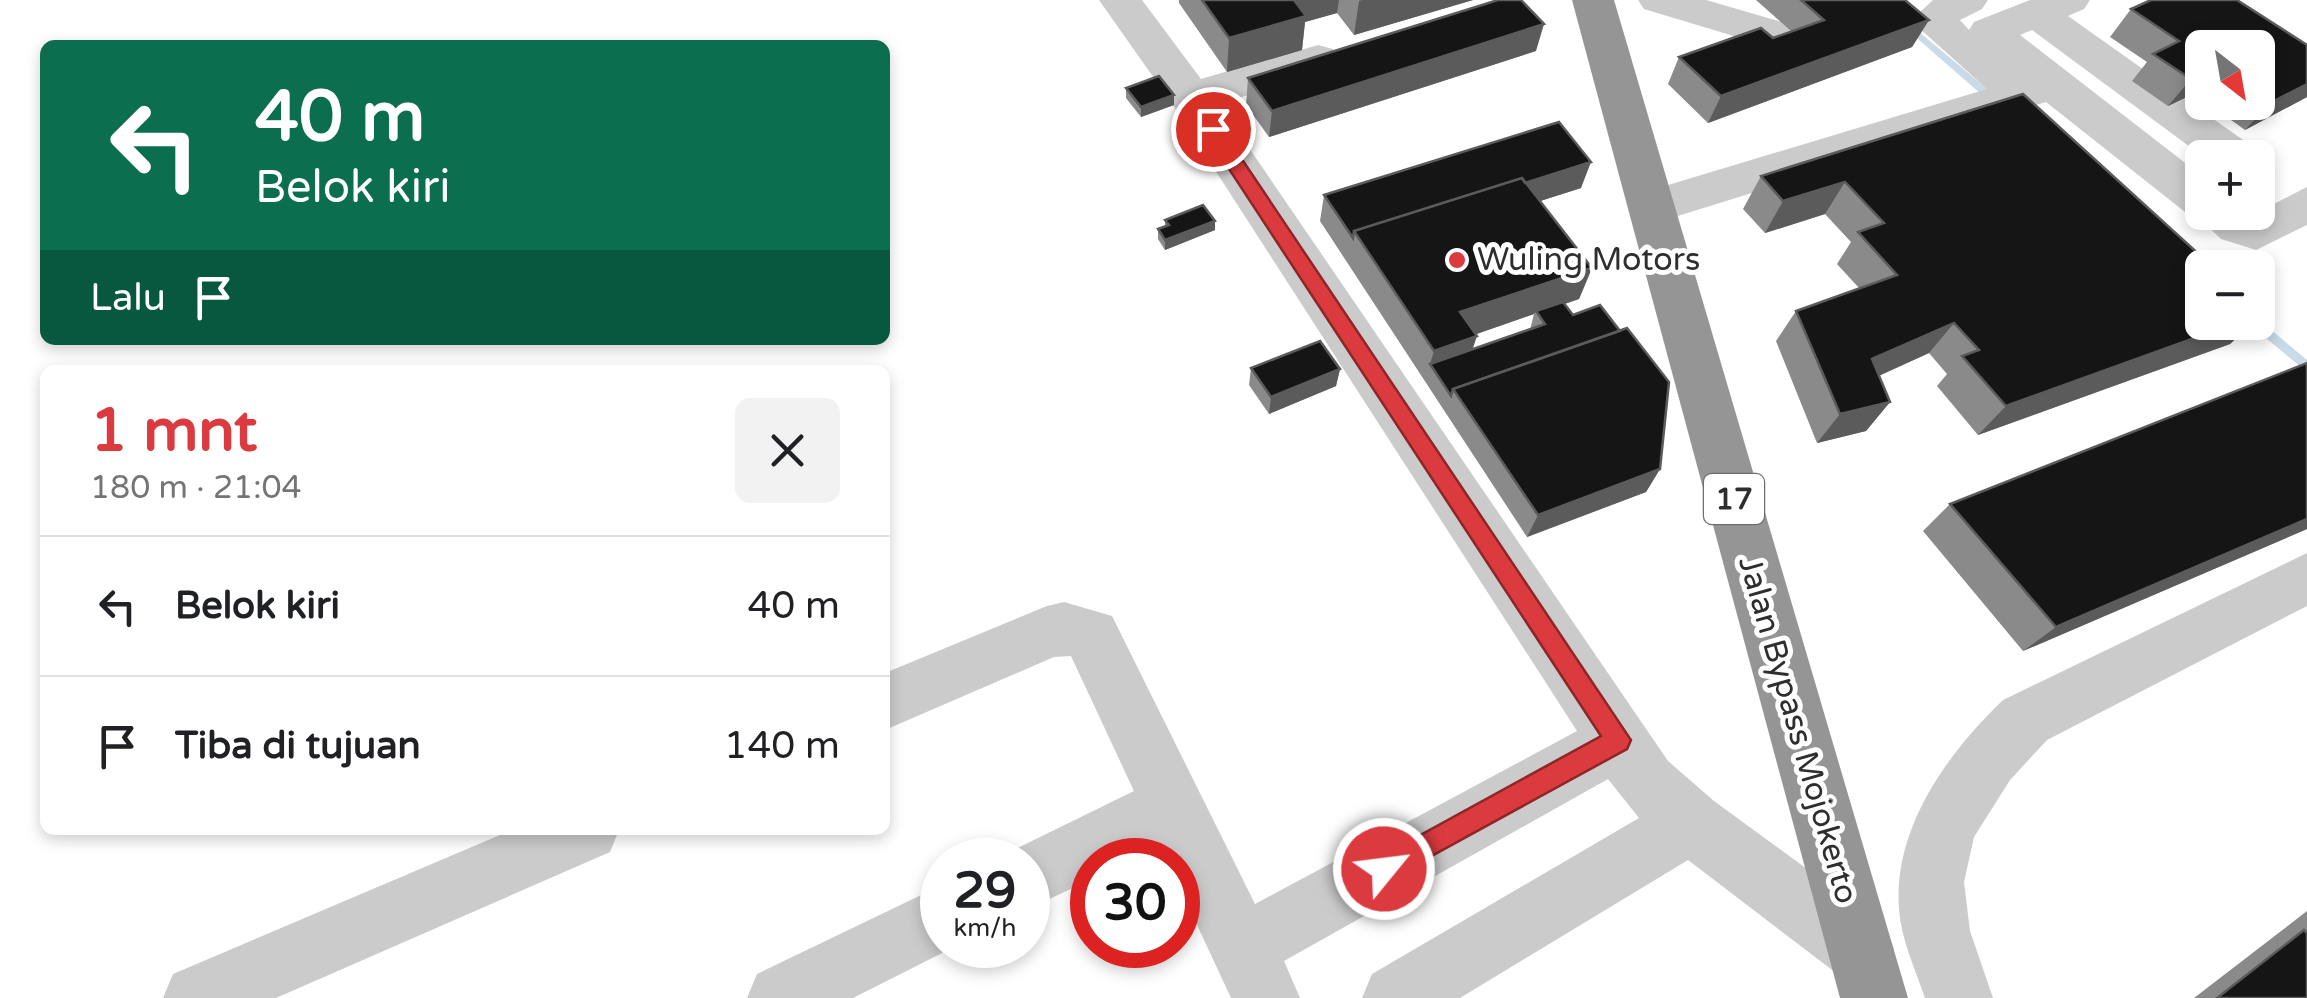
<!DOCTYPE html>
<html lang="id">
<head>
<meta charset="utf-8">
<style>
	:root { --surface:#fff; --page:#f2f2f2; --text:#202124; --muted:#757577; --line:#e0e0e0; --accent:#db3a3e }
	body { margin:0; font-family:"Varela Round",sans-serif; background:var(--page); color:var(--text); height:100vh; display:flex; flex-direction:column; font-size:38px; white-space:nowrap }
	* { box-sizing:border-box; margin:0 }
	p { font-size:32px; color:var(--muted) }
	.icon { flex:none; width:55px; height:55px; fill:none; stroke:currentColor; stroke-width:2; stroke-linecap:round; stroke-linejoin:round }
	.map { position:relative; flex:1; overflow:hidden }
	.sheet { position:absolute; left:40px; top:365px; width:850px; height:470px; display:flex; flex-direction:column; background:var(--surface); border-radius:15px; box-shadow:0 5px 15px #0003 }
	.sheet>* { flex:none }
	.top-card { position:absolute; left:40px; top:40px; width:850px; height:305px; border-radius:15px; box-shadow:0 5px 15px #0003; background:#0b6e4f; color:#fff; overflow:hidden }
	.needle { width:65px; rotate:149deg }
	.buttons { position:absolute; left:2185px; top:30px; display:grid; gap:20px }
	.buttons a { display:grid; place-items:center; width:90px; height:90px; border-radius:15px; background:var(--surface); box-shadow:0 5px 15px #0003; font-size:50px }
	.speed { position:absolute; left:920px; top:838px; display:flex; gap:20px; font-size:50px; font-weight:700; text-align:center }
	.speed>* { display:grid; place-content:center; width:130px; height:130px; border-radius:50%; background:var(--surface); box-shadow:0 5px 15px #0003; line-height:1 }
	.speed small { font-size:25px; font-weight:400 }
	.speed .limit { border:15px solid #d22; background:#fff; color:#111 }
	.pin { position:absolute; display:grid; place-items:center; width:85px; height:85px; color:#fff; margin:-42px; border:5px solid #fff; border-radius:50%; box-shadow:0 2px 10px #0007 }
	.me { position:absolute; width:110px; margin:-55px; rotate:61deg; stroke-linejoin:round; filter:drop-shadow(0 0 8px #0008) }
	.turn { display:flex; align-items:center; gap:35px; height:210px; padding:0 50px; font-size:45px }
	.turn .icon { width:130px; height:130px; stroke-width:2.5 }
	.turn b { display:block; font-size:70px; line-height:85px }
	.then { display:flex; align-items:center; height:95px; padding:0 50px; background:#0003; gap:20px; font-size:38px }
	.round { display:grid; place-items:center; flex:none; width:105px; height:105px; border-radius:15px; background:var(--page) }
	.headline { display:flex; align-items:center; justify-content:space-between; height:170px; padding:0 50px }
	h1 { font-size:60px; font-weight:700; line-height:75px; color:var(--accent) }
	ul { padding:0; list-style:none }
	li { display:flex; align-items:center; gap:30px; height:140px; padding:0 50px; border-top:2px solid var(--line) }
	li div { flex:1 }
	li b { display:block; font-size:38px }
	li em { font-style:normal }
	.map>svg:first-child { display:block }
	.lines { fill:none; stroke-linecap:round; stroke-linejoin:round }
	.stream { fill:#c9dbe9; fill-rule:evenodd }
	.minor { fill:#cbcbcb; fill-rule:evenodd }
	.highway { fill:#959595; fill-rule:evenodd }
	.wall { fill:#8a8a8a; fill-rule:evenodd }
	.shaded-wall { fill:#5b5b5b }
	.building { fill:#151515; stroke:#5b5b5b; stroke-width:2.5 }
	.route { fill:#db3a3e; stroke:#8e2628; stroke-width:2.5 }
	.poi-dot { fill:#db3a3e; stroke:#fff; stroke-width:4 }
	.labels { text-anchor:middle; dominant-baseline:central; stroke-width:10; stroke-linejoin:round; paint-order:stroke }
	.shield { fill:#fff; stroke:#6d6d6d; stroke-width:2.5 }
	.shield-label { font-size:30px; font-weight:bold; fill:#2e2e2e }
	.poi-label { font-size:32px; fill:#2e2e2e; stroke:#fff; text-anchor:start }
	.street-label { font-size:32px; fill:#2e2e2e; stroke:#fff }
</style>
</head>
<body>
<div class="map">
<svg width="2307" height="998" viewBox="0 0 2307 998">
	<rect width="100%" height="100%" fill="#fff"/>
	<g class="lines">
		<path class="stream" d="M1906,21L1997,97V101H1989L1903,26V22Z
			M2258,319L2307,360V372L2250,325L2249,322H2258Z"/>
		<path class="minor" d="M1099,0H1142L1201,79L1318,45L1333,49L1340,59L1333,69L1219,104L1668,761L1714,801L1884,925L1894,949L1884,973L1860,983L1836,973L1688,860L1460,998H1362L1372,974L1639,818L1608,779L1284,961L1300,998H1231L1178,884V860H1166L1159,845L1130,860H1092V879L1028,909V860H1002L1005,854L1134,791L1071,656L1054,657L885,730V673L1047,606L1064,602L1112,616L1255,904L1577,731L1175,108Z
			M1638,0H1706L1802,28L1808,38L1802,48L1787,52L1644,9Z
			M1933,0H1988L1982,9L1960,20L1969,30L1974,22L2030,0H2090L2084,9L2068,16L2253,147L2260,158L2258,162V158H2205L2032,30L2020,35L2202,176V212H2258L2307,187V225L2256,250L2221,239L2197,216L2185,212L2046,102L1652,224L1635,219L1628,207L1635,195L1987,89L1918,27V14Z
			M2307,553V606L2047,740L2010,780L1974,837L1964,882L1970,931L1993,998H1925C1915,969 1901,939 1899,909C1893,827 1948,753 2003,700Z
			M512,830H619L610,852L276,998H163L173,974Z
			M942,885V945H958L853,998H747L757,974Z"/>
		<path class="highway" d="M1572,0H1614L1908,998H1840Z"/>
	</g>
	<path class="wall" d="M1179,0H1473L1354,35L1337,13L1305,22L1302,50L1227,72L1179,3Z
		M1756,0H1905L1929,20L1912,47L1708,123L1668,84L1679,57L1773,38L1791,31Z
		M2151,0H2237L2307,45V97L2245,130L2206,102H2258V48H2202V100L2193,94L2168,106L2132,81L2147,62L2110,37L2131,9Z
		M1536,51L1269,137L1246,105L1248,78Z
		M1126,88L1174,95V105L1141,117L1126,98Z
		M2023,94L2202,322H2254L2230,344L1978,435L1937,386L1947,374L1929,353L1879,376L1890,402L1866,431L1817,443L1776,341L1796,311L1859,288L1837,264L1851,242L1825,214L1765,233L1743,209L1761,176Z
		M1581,188L1540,201L1592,268L1579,299L1565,304L1660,469L1646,492L1527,537L1320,221L1324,195ZM1534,314L1530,330L1472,349L1476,334Z
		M1165,220L1215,221V230L1165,250L1158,239V229L1165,226Z
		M1251,368L1340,369L1336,386L1269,414L1249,385Z
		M1950,504L2307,529L2023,651L1923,531Z
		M2307,911V998H2194Z"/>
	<path class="shaded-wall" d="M1289,0H1339L1337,13L1305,22L1302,50L1227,72L1229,38Z
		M1362,0H1473L1354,35L1359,1Z
		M1929,20L1912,47L1708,123L1721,96Z
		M1544,24L1536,51L1269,137L1272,111Z
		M2202,74V83L2193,94L2168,106L2191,79Z
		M2307,84V97L2245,130L2270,103Z
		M1174,95V105L1141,117V107Z
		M1591,162L1581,188L1370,256L1357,236Z
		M1845,182L1825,214L1765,233L1783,201Z
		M1215,221V230L1165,250V240Z
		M1592,268L1579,299L1537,313L1536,311L1534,314L1451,343L1460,312Z
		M2239,322H2254L2230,344L1978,435L2006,406Z
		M1954,323L1929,353L1849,389L1872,359Z
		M1477,336L1467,366L1430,364L1434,351Z
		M1340,369L1336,386L1269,414L1271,397Z
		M1890,402L1866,431L1817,443L1840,414Z
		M1660,469L1646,492L1527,537L1538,515Z
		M2307,519V529L2023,651L2056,627Z"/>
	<path class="building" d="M1202,0H1294L1306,16L1229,38Z
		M1498,0H1521L1544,24L1272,111L1248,78Z
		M1801,0H1905L1929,20L1721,96L1679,57L1761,28L1773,38L1824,20Z
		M2151,0H2237L2307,45V84L2270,103L2258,94V48H2202V74L2191,79L2153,54L2179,41L2131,9Z
		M1159,76L1174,95L1141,107L1126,88Z
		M2023,94L2214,268H2202V322H2239L2006,406L1962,356L1979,350L1954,323L1872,359L1890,402L1840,414L1796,311L1897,275L1858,232L1884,223L1845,182L1783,201L1761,176Z
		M1559,122L1591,162L1525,183L1522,178L1354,231L1353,238L1324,195Z
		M1522,178L1592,268L1460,312L1477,336L1434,351L1354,231Z
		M1203,205L1215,221L1165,240L1158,229L1169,225L1165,220Z
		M1563,302L1573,315L1600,305L1620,331L1453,389L1451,396L1430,364L1545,324L1536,311Z
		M2258,306L2265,313L2258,316Z
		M1627,328L1669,382L1660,469L1538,515L1453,389Z
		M1320,341L1340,369L1271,397L1251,368Z
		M2307,363V519L2056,627L1950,504Z
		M2304,930L2307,933V998H2217Z"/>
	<path class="route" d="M1213,123L1219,125L1631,740L1627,749L1384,882L1375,878L1371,869L1375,860L1601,736L1206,134V125Z"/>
	<circle class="poi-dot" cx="1457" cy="260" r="10"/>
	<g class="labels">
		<rect class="shield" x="1704" y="474" width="60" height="50" rx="8"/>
		<g class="shield-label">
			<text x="1734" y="499">17</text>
		</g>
		<g class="poi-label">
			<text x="1477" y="260">Wuling Motors</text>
		</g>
		<g class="street-label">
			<text transform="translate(1798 730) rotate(74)">Jalan Bypass Mojokerto</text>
		</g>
	</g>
</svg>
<div class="buttons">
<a><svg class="needle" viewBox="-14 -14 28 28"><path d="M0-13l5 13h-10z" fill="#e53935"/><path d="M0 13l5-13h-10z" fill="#757577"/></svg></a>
<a>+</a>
<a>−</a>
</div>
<div class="speed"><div>29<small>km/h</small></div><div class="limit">30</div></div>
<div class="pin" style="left:1213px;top:129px;background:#d93025"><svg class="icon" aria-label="arrive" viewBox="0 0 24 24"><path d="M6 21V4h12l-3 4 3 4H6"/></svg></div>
<svg class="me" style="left:1384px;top:869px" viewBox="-20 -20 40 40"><circle r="17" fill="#db3a3e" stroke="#fff" stroke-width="3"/><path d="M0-11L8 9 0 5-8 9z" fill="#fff"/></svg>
<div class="top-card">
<div class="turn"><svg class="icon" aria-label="left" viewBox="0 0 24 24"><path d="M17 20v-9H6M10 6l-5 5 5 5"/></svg><div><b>40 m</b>Belok kiri</div></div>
<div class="then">Lalu<svg class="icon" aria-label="arrive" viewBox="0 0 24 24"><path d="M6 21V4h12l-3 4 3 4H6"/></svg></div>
</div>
<section class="sheet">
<div class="headline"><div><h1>1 mnt</h1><p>180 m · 21:04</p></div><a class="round"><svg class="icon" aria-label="close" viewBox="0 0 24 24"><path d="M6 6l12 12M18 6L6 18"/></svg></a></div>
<ul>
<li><svg class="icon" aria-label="left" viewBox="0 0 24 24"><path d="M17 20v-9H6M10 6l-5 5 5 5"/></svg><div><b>Belok kiri</b></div><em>40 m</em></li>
<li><svg class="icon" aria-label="arrive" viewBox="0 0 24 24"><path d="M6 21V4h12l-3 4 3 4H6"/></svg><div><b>Tiba di tujuan</b></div><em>140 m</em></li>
</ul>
</section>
</div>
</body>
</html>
